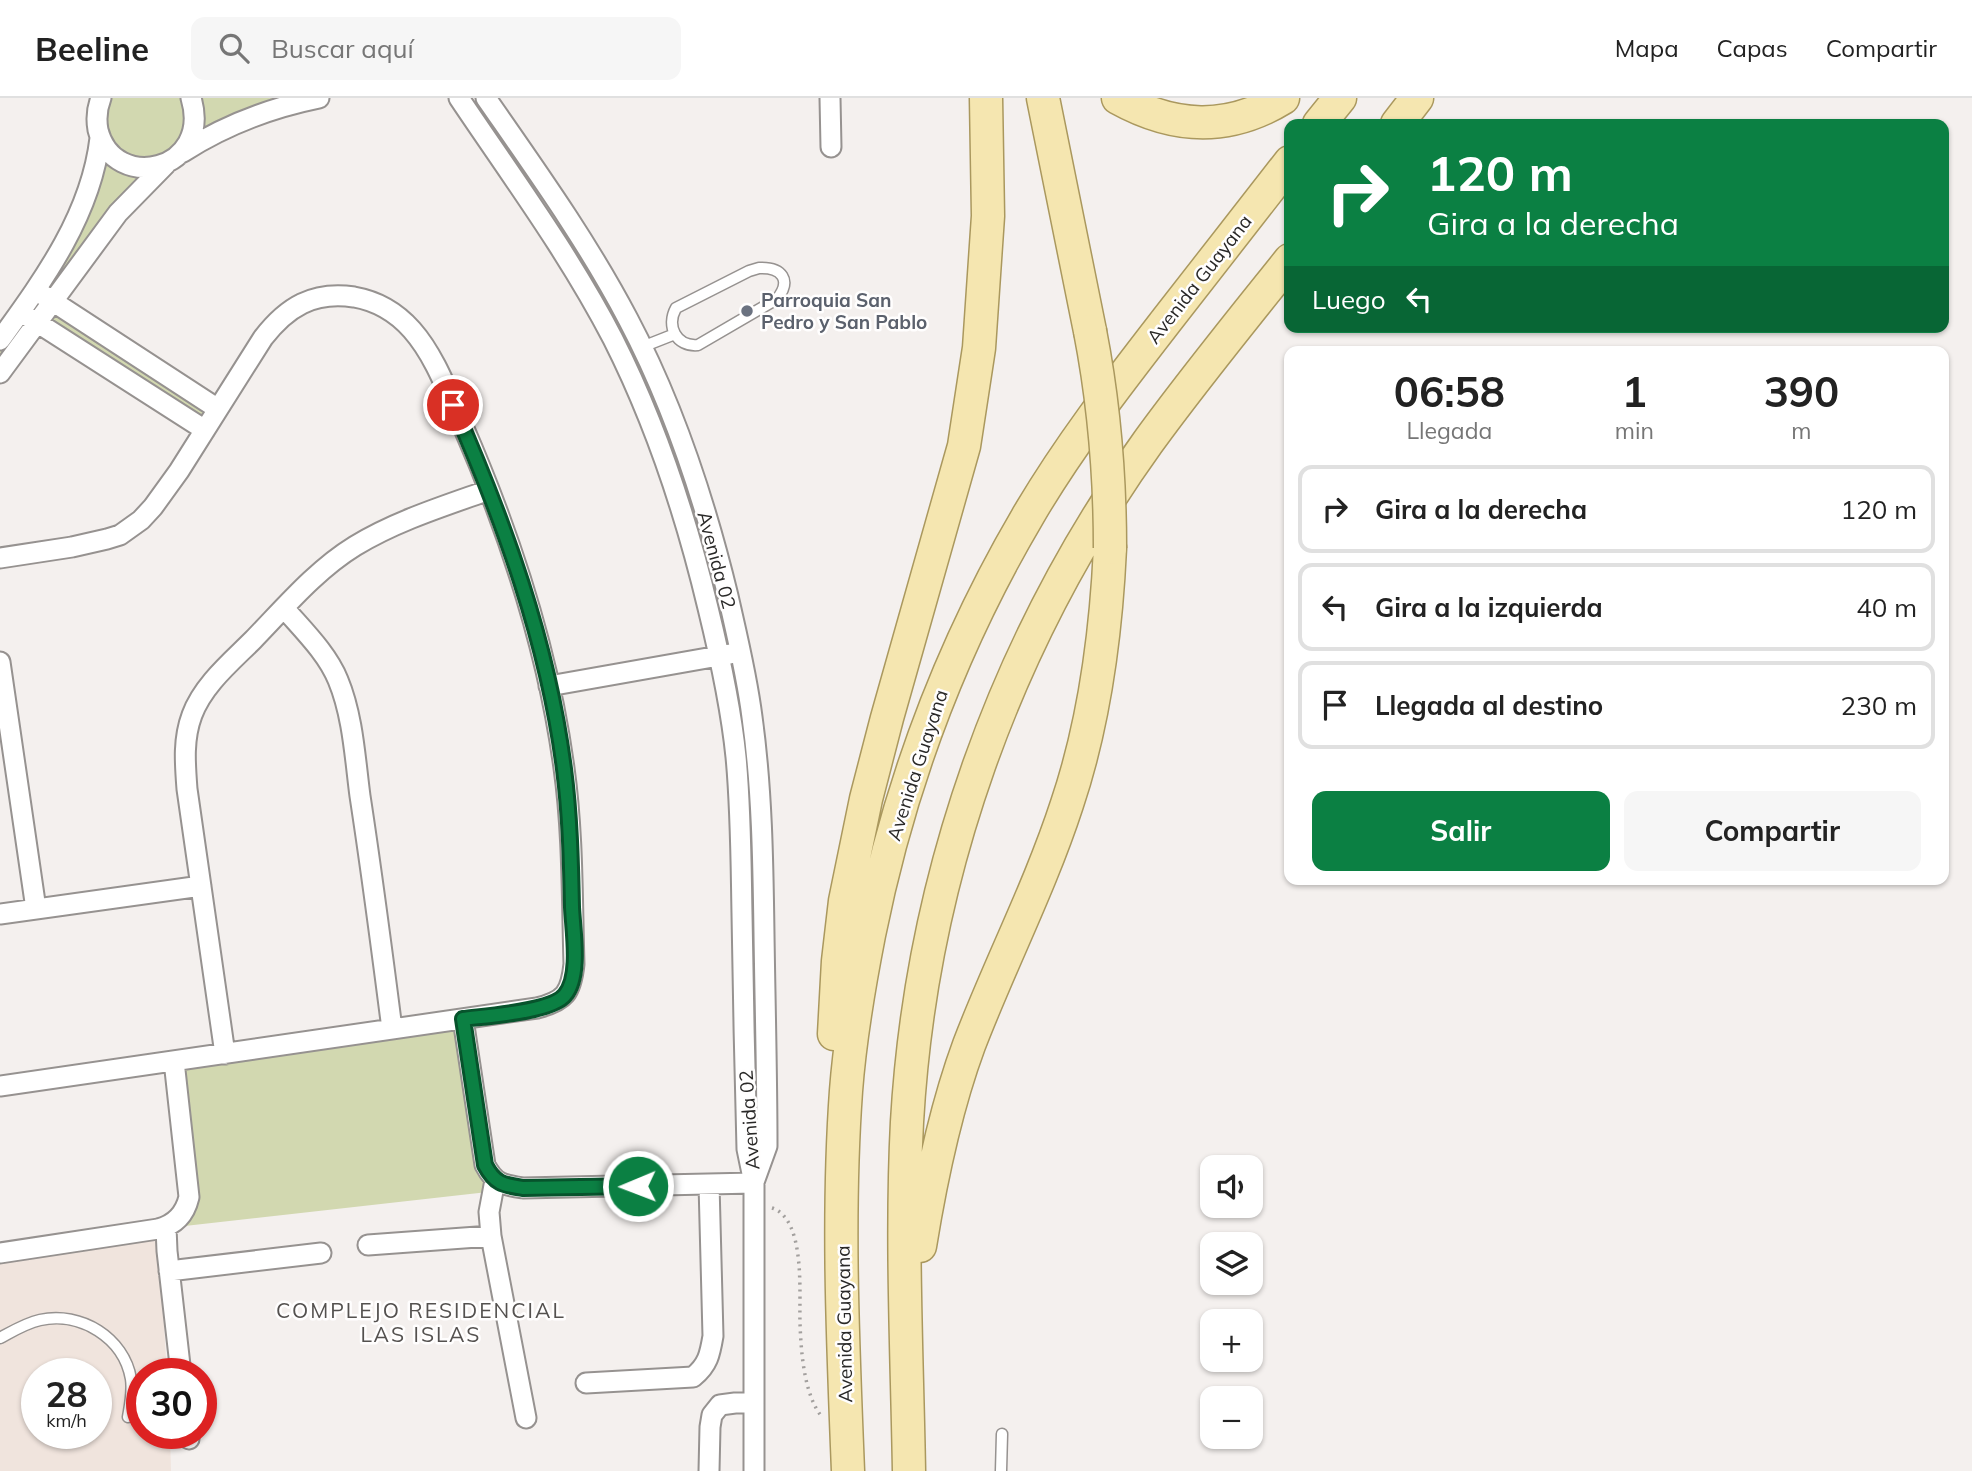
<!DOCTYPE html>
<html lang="es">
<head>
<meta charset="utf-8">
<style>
	:root { --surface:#fff; --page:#f6f6f6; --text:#222; --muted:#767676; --line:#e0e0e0; --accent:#0b8043 }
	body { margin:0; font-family:Mulish,sans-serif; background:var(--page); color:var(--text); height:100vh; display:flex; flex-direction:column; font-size:26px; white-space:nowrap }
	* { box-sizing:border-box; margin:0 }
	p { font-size:23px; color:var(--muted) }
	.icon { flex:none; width:38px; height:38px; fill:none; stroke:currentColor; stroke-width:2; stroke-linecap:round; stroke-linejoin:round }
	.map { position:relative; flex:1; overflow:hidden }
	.drawer { position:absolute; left:1284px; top:248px; width:665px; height:539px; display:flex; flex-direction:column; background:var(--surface); border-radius:14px; box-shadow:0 2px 5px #0004 }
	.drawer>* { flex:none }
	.top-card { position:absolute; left:1284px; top:21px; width:665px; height:214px; border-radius:14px; box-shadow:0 2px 5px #0004; background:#0b8043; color:#fff; overflow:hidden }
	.fabs { position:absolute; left:1200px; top:1057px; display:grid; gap:14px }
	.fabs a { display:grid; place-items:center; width:63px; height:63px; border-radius:14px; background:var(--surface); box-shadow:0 2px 5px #0004; font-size:35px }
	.speed { position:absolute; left:21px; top:1260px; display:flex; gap:14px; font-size:35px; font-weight:700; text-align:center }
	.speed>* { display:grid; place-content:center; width:91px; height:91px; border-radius:50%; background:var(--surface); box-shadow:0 2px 5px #0004; line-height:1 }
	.speed small { font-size:18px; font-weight:400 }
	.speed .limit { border:10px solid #d22; background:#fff; color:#111 }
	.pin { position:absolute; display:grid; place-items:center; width:60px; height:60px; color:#fff; margin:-30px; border:4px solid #fff; border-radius:50%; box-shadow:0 2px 7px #0007 }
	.me { position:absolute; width:77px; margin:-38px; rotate:269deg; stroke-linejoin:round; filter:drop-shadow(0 0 5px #0008) }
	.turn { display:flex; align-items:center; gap:24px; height:147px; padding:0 28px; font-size:32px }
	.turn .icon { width:91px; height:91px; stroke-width:2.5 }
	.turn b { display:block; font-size:49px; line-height:60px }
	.then { display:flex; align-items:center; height:66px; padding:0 28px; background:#0003; gap:14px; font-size:26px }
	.eta { display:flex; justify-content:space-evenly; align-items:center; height:119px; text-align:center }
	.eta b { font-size:42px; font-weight:700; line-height:49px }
	.action { display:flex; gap:14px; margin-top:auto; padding:14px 28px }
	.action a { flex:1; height:80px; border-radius:14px; background:var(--accent); color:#fff; font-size:28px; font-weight:700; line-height:80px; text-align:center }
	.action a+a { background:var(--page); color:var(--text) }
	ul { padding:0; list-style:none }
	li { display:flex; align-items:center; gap:21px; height:88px; margin:0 14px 10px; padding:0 14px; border:4px solid var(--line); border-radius:14px }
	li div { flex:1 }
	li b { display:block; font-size:26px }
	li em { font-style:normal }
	header { display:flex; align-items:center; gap:42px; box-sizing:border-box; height:98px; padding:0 35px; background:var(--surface); border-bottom:2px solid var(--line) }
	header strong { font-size:33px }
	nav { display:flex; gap:38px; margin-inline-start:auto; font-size:24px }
	.search { width:490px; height:63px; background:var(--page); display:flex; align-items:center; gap:18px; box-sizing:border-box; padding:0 24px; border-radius:14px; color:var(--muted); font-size:26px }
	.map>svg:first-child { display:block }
	.built { fill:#f0e4dd; fill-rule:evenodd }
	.green { fill:#d2d8b0 }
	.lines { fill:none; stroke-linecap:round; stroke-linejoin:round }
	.lane-casing { stroke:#969290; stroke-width:13 }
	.street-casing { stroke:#969290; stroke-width:23 }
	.primary-casing { stroke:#aa985e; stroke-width:35 }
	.path { stroke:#a29f9d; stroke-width:3.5; stroke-dasharray:2 5; stroke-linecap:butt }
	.lane { stroke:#fff; stroke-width:10 }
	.street { stroke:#fff; stroke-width:19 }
	.primary { stroke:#f5e6b0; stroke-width:32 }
	.primary-bridge-casing { stroke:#aa985e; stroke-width:35; stroke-linecap:butt }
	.primary-bridge { stroke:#f5e6b0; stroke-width:32 }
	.route-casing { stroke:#07532c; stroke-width:18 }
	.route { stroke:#0b8043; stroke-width:12 }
	.worship-dot { fill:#6b7280; stroke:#fffefe; stroke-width:2.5 }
	.labels { text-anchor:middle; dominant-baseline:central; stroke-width:5; stroke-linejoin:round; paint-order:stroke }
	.street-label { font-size:19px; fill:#292827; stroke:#fffefe }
	.worship-label { font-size:19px; font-weight:bold; fill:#5b616d; stroke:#fffefe; text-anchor:start }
	.neighbourhood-label { font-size:21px; letter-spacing:2px; fill:#54514f; stroke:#fffefe }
</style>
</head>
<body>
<header>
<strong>Beeline</strong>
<div class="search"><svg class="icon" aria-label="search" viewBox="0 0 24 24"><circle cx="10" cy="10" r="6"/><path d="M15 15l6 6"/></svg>Buscar aquí</div>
<nav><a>Mapa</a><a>Capas</a><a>Compartir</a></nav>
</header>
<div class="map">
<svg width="1972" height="1373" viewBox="0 0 1972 1373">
	<rect width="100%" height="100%" fill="#f4f0ee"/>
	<path class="built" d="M158,1131L167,1276H142V1335H170L171,1373H0V1155ZM37,1276H96V1335H37Z"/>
	<path class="green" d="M90,0H319L166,66L53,203L218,311L205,332L38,225L0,275V242L21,214L38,225L52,204L36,193L100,40Z
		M463,921L485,1067L523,1090L158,1131L180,1119L174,963Z"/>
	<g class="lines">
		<defs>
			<path id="lane" d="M759,170C782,169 792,182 777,201L698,247C676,249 666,228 676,210L749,173Z
				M642,249L675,236
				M0,1240C13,1233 26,1225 40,1222C81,1213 124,1240 131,1281C133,1294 130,1307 128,1319
				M1001,1373L1002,1336"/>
			<path id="street" d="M101,0C97,10 96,21 98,32C114,96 213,73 191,0
				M459,0C512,79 569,156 613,241C656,326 686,418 708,510C720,559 731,609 736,659C741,711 741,764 742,816C743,894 745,973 747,1051L754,1085V1373
				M486,0C536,72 587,143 628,221C674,308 705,403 728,498C737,538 747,578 752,619C762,691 763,764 764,836C765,907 767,978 767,1048L754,1084
				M830,0L831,49
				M183,54C225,27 270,10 319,0
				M43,197L218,311
				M27,218L205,332
				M0,242C44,181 91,117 100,40
				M0,275L118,115L166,66
				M0,460L72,449L107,441L120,437L141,422L153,409L179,373L263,240C287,209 313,193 354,199C377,203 397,215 412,232C435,258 448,295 462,326C510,436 548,551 564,670C573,735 572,801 574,866C571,895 565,903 537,910L0,988
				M284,510C303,532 327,555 338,582C353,618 355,660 360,698C372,776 382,853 392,931
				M0,564L36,811
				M549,588L730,556
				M0,816L201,788
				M463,921L485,1067C495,1086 503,1087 523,1090L754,1085
				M225,956L187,691C185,665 183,641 192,617C203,587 231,564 253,542C285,509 316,472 355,448C396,423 444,408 489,392
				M495,1082L489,1114L491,1138L526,1320
				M166,1129L167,1153L181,1276
				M368,1147L491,1138
				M0,1155L158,1131C175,1127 185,1116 189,1099L174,963
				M169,1173L321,1155
				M586,1285L693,1279C708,1267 710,1256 713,1238L709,1086
				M188,1335L189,1341
				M709,1373L710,1329L712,1317L720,1307L735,1305H754"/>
			<path id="primary" d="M1043,0L1090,233
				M1118,0C1174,31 1228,34 1283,0
				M1319,26L1340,0
				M1397,26L1417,0
				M834,936L838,863L845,803L866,701L887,620L964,348L979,250L988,118L986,0
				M920,1148C931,1080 945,1012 969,947C1000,866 1040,789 1067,706C1095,623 1106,537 1110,450
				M848,1373C843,1246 837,1119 846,993C850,940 859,888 869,837C899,687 951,548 1029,416C1069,348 1118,285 1166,223C1207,170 1249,117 1290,64
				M909,1373C907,1257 901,1140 907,1024C921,780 1005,543 1148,344C1193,282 1242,222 1290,162"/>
		</defs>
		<use href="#lane" class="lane-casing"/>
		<use href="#street" class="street-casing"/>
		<use href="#primary" class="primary-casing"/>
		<path class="path" d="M772,1110C806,1121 799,1196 800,1225C801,1254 804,1297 822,1319"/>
		<use href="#lane" class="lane"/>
		<use href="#street" class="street"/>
		<use href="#primary" class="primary"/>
		<defs>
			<path id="primary-bridge" d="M1090,233C1104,305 1110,376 1110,450"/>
		</defs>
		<use href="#primary-bridge" class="primary-bridge-casing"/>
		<use href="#primary-bridge" class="primary-bridge"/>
	</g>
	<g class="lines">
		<defs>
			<path id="route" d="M453,307C504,423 548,545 564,671C570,717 571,763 572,809C573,833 581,878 565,897C552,914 485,918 463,921L485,1067C495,1086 503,1087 523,1090L638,1088"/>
		</defs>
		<use href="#route" class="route-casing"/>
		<use href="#route" class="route"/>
	</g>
	<circle class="worship-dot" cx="747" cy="213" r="7"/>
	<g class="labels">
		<g class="street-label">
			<text transform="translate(1199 181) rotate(-52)">Avenida Guayana</text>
			<text transform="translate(717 462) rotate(75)">Avenida 02</text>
			<text transform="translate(917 667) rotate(-72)">Avenida Guayana</text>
			<text transform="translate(749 1022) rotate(-94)">Avenida 02</text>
			<text transform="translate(844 1226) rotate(-91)">Avenida Guayana</text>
		</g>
		<g class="worship-label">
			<text x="761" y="202">Parroquia San<tspan x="761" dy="22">Pedro y San Pablo</tspan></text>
		</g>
		<g class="neighbourhood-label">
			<text x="421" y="1212">COMPLEJO RESIDENCIAL<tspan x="421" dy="24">LAS ISLAS</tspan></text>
		</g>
	</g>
</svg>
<div class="fabs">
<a><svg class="icon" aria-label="sound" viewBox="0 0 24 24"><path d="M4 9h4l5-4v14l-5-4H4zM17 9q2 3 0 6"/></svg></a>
<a><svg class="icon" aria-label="layers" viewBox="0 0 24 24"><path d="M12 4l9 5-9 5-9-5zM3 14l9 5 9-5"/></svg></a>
<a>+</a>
<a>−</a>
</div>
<div class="speed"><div>28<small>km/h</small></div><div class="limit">30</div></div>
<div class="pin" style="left:453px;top:307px;background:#d93025"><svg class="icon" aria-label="arrive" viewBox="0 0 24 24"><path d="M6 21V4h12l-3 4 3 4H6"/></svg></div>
<svg class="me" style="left:638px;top:1088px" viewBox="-20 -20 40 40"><circle r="17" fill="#0b8043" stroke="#fff" stroke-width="3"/><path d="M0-11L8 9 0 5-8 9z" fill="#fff"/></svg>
<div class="top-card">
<div class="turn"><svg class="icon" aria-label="right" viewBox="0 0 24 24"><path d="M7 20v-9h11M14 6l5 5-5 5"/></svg><div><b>120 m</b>Gira a la derecha</div></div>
<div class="then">Luego<svg class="icon" aria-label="left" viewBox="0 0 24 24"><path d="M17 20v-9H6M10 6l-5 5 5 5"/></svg></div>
</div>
<section class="drawer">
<div class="eta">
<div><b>06:58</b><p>Llegada</p></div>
<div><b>1</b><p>min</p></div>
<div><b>390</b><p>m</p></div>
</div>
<ul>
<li><svg class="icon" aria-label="right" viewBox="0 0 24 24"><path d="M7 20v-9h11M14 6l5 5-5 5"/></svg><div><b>Gira a la derecha</b></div><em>120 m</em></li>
<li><svg class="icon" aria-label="left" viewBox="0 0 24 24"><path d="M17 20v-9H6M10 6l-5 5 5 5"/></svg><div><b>Gira a la izquierda</b></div><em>40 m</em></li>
<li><svg class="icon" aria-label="arrive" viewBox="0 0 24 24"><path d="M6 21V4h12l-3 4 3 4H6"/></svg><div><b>Llegada al destino</b></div><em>230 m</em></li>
</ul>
<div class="action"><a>Salir</a><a>Compartir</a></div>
</section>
</div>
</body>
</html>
